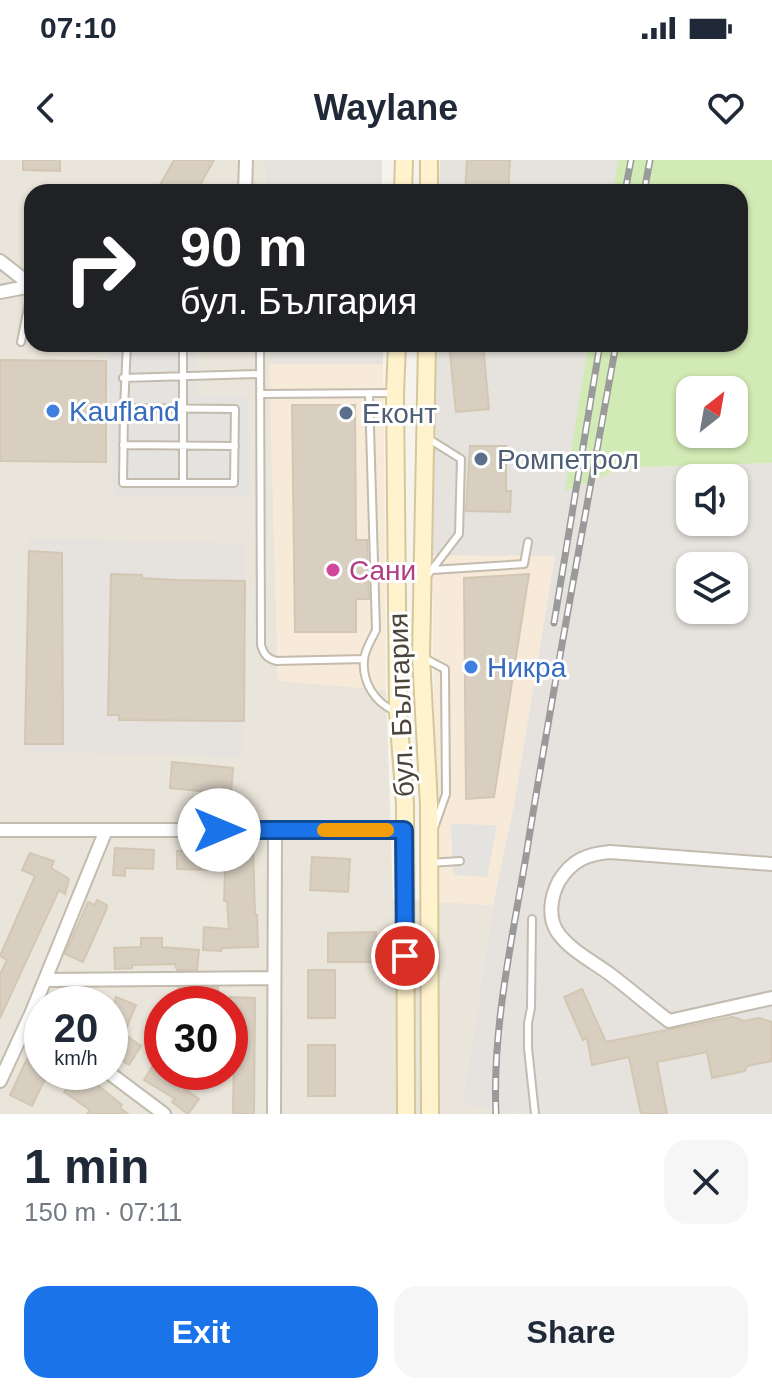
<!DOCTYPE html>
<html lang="en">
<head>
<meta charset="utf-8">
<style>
	:root { --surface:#fff; --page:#f6f6f7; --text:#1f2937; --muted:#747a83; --accent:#1a73e8 }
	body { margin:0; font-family:Arial,sans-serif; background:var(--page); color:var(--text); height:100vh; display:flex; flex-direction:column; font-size:30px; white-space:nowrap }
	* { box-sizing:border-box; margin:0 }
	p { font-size:26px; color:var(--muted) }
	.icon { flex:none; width:44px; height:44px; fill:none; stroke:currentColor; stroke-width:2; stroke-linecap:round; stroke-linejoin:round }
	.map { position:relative; height:954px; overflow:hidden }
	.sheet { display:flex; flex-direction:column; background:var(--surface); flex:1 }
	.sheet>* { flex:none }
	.top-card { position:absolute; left:24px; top:24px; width:724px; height:168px; border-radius:24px; box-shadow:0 2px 6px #0004; background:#202124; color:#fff; overflow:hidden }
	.needle { width:52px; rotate:31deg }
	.tools { position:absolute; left:676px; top:216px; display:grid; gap:16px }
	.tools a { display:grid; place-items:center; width:72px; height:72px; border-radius:16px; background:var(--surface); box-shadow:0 2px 6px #0004; font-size:40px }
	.speed { position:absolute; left:24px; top:826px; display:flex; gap:16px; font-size:40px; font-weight:700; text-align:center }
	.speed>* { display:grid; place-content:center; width:104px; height:104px; border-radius:50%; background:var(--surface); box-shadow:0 2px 6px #0004; line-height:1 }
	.speed small { font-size:20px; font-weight:400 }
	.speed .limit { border:12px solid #d22; background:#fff; color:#111 }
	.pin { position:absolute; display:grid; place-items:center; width:68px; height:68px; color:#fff; margin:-34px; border:4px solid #fff; border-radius:50%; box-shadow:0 2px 8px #0007 }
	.me { position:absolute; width:88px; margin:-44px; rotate:90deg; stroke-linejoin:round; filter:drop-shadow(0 0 6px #0008) }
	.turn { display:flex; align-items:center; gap:28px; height:168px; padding:0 24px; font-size:36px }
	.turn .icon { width:104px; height:104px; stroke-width:2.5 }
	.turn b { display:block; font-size:56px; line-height:68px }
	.round { display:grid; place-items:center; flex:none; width:84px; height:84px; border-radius:24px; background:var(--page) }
	.overview { display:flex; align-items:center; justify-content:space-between; height:136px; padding:0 24px }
	h1 { font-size:48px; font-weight:600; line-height:60px }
	.cta { display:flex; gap:16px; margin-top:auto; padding:16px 24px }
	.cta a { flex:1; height:92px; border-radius:24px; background:var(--accent); color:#fff; font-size:32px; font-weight:600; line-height:92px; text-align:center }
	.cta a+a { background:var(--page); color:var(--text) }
	.status { display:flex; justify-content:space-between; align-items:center; height:56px; padding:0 40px; background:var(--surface); direction:ltr }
	.status svg { height:22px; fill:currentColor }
	header { display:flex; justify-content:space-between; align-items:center; height:104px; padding:0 24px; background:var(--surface); font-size:36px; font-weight:600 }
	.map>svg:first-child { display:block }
	.residential { fill:#eae5da; fill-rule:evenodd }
	.commercial { fill:#f7ead8 }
	.industrial { fill:#e6e2dd; fill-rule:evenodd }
	.green { fill:#d2eab5; fill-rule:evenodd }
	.parking { fill:#e5e3e0 }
	.building { fill:#d8cfc1; stroke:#d3c7b4; stroke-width:2 }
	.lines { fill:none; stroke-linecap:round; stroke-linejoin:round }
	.service-casing { stroke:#c2bbae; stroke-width:10 }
	.minor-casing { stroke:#c2bbae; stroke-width:16 }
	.secondary-casing { stroke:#d6c79b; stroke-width:20 }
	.service { stroke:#fff; stroke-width:6 }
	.minor { stroke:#fff; stroke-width:12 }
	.secondary { stroke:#fff3cd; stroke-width:16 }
	.rail-casing { stroke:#9a9a9a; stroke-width:7 }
	.rail { stroke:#fff; stroke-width:4; stroke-dasharray:12; stroke-linecap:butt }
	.route-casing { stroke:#114b97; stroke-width:20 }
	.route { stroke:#1a73e8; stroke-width:14 }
	.slow { stroke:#f59e0b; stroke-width:14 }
	.shop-dot { fill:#3f7fe0; stroke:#fff; stroke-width:3 }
	.service-dot { fill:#5c6f8a; stroke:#fff; stroke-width:3 }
	.hotel-dot { fill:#d1479c; stroke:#fff; stroke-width:3 }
	.labels { text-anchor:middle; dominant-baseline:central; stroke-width:6; stroke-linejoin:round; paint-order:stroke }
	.shop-label { font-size:28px; fill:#366cbe; stroke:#fff; text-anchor:start }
	.service-label { font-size:28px; fill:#4e5e75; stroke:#fff; text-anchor:start }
	.hotel-label { font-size:28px; fill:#b23c85; stroke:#fff; text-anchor:start }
	.street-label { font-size:28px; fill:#4b4439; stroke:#fff }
</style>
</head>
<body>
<div class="status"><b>07:10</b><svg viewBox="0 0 49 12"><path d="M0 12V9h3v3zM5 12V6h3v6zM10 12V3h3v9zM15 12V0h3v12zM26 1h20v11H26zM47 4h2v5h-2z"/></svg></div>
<header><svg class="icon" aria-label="back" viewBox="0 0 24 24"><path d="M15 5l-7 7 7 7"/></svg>Waylane<svg class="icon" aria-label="heart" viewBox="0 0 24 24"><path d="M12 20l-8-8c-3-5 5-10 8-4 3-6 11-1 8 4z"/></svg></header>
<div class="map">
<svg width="772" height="954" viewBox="0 0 772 954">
	<rect width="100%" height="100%" fill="#f6f3ec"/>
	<path class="residential" d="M0,0H264L265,32H32V184H269L278,520L386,530L393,739L493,745L462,946L530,954H0ZM42,844H110V912H42ZM162,844H230V912H162Z"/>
	<path class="commercial" d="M269,204H383L386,530L278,521Z
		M432,395H555L514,645L493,745L437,742Z"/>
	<path class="industrial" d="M264,0H382V32H265Z
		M440,0H618L613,32H439Z
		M269,184H383V204H269Z
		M436,184H588L566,330L623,308L772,303V954H530L462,946L493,745L514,645L555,396L432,395ZM690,318H734V362H690ZM690,406H734V450H690Z
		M27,378L246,383L242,597L23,592Z"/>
	<path class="green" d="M618,0H772V303L623,308L565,331L588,184H740V32H613ZM690,230H734V274H690Z"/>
	<path class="parking" d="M106,184H198L197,237L247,236L249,337H114Z
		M451,664L497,665L487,717L453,715Z"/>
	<path class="building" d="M23,0H60V11L23,10Z
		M174,0H214L196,32H156Z
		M467,0H510L508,32H465Z
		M449,184H483L489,249L456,252Z
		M0,200L106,201V302L0,301Z
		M292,245H355L356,380H367L369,439H356V472H295Z
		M470,286H506V331H511L510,352L466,351Z
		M29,391L62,393L63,584H25Z
		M111,414L142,415V418L176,420L245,421L244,561L119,560V555H108Z
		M529,414L494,637L466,639L464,418Z
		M172,602L233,608L231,634L170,628Z
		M225,683L253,684L255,755H257L258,787L222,788L221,791L203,790L204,767L229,769L227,741H224L225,710L177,709V691L225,690Z
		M115,688L154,690L153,709L125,708V716L113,715Z
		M30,693L54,701L51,708L69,719L65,734L59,730L0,858V814L7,800L0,796L35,716L22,710Z
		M312,697L350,699L348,732L310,730Z
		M97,740L107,745V748L83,802L65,794L88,742L95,745Z
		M376,772L377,802H328V773Z
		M141,778H162V787L199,790L197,810H177L175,804L132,805V808L115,809L114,788L141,787Z
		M308,810H335V858H308Z
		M218,827L219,844H179L178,828Z
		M582,829L606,882L733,857L744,861L759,858L772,862V901L747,906L745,911L712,918L707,892L657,902L667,954H641L629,897L592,905L587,878L583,880L564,837Z
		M116,837L136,845L124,874L141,886L129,905L110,894V878L120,863L110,859Z
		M230,837L255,838L254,954H233L234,884L230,883Z
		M42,877V912H85L97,920L95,923L122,945L120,948L128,954H87L90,950L64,932L67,928L47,915L32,946L10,935L26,901Z
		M308,885H335V936H308Z
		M162,891V912H180L174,921L199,939L188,954L172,942L175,939L144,920Z"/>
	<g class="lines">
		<defs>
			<path id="service" d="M21,182L32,128
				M260,184L261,485C264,495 267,498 276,501L364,499
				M123,218L260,214
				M260,234L393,233
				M369,234L376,470C372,479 364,491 364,500C362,522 375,543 395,551
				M124,248L235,249L234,323H123Z
				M124,248L127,184
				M123,285L235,286
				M183,323V184
				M432,410L524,404L528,382
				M427,416L459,374L461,299L429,279
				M424,498L445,509L446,634L434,668
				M430,703L460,701
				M532,759L531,848L528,863V888L535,954"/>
			<path id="minor" d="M245,32L246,0
				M0,101L32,126
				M0,132L32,126
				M0,670H404
				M772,704L610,692C587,694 572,700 559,721C551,736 547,757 558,773C571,791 594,802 611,815C631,830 649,846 669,861L772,838
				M45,820L274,818
				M108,912L164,954
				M0,921L31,854L106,670
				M274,954L275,670"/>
			<path id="secondary" d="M403,32L404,0
				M429,32V0
				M397,184L395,233L398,552L405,644L406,954
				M427,184L421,497L429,645L430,954"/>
		</defs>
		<use href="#service" class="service-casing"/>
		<use href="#minor" class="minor-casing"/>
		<use href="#secondary" class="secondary-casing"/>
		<use href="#service" class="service"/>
		<use href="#minor" class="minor"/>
		<use href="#secondary" class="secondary"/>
		<defs>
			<path id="rail" d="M625,32L631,0
				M644,32L650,0
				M554,463L600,184
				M496,954C492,866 513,776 527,690C554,521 586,353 616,184"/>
		</defs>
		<use href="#rail" class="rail-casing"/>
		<use href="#rail" class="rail"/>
	</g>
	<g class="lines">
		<defs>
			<path id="route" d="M219,670H404L405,796"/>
		</defs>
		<use href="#route" class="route-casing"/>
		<use href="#route" class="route"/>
		<path class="slow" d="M324,670H387"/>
	</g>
	<g class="shop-dot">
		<circle cx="53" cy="251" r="8"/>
		<circle cx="471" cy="507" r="8"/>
	</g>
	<g class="service-dot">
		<circle cx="346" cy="253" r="8"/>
		<circle cx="481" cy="299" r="8"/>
	</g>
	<circle class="hotel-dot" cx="333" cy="410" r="8"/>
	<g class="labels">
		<g class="shop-label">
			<text x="69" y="251">Kaufland</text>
			<text x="487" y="507">Никра</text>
		</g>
		<g class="service-label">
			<text x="362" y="253">Еконт</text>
			<text x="497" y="299">Ромпетрол</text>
		</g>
		<g class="hotel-label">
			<text x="349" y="410">Сани</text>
		</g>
		<g class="street-label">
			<text transform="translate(401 545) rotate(-92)">бул. България</text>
		</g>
	</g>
</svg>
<div class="tools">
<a><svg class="needle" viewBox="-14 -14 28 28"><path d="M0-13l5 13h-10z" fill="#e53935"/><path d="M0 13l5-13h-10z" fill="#747a83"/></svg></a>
<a><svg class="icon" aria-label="sound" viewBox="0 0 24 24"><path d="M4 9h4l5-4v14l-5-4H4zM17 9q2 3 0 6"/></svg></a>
<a><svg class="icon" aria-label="layers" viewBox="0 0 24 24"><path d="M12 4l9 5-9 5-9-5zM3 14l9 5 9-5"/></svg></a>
</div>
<div class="speed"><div>20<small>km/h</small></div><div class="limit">30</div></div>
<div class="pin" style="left:405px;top:796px;background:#d93025"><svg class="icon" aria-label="arrive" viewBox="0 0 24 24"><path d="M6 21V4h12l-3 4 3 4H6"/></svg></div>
<svg class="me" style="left:219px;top:670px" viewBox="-20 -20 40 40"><circle r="19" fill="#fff"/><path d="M0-13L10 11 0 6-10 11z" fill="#1a73e8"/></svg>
<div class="top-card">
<div class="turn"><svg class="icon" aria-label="right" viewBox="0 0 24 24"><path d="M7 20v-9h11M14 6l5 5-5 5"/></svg><div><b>90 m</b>бул. България</div></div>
</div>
</div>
<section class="sheet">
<div class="overview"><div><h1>1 min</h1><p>150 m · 07:11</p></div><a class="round"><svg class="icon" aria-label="close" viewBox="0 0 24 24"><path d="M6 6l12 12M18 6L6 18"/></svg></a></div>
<div class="cta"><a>Exit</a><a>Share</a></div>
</section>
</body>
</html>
